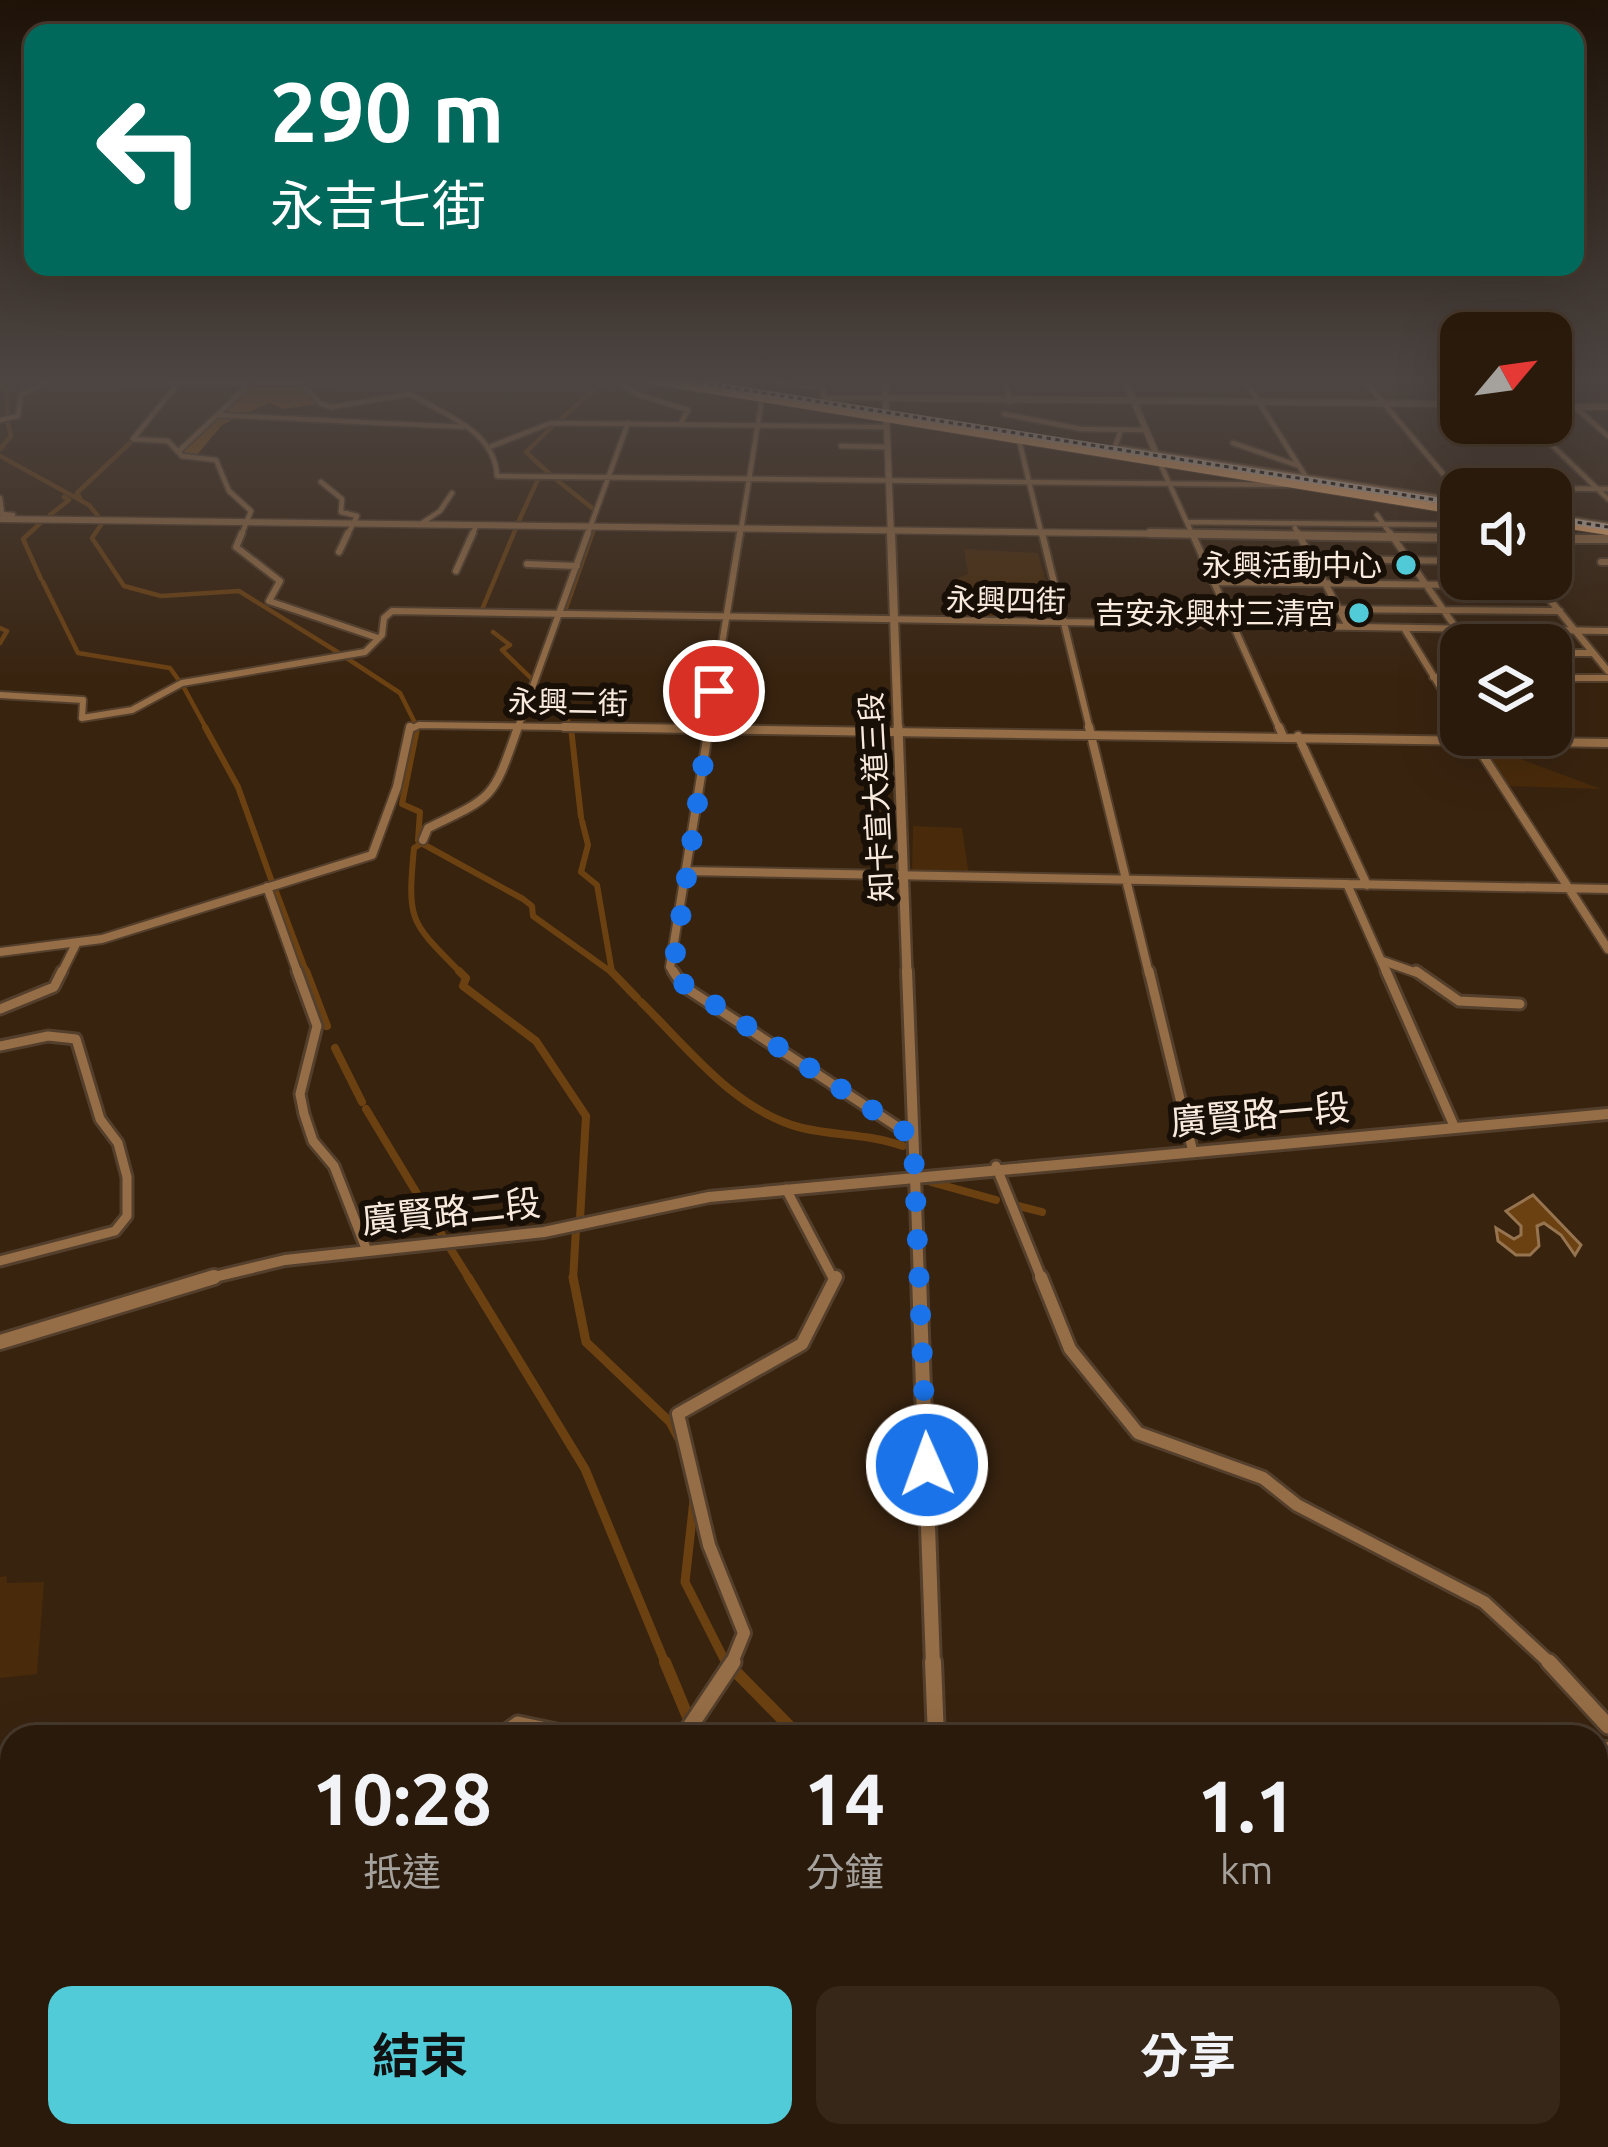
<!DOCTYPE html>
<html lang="zh-TW">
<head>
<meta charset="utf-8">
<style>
	:root { --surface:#2a1a0b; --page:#362719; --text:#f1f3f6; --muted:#a5a19d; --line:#46382c; --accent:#52cbd8 }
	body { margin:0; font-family:Ubuntu,"Noto Sans TC",sans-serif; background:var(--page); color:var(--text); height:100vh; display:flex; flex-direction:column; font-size:45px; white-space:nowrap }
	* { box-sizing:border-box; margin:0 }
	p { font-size:39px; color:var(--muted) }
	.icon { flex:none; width:66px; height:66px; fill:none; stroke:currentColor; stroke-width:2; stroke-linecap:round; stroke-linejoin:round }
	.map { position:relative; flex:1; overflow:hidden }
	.sheet { position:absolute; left:0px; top:1725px; width:1608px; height:423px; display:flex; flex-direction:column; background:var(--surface); border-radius:36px 36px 0 0; box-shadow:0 12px 48px #0002,0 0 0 3px var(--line) }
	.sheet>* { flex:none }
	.top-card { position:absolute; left:24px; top:24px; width:1560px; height:252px; border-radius:24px; box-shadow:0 12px 48px #0002,0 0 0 3px var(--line); background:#00695c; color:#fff; overflow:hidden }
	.needle { width:78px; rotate:61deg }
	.buttons { position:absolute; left:1440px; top:312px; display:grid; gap:24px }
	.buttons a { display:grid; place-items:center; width:132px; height:132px; border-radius:24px; background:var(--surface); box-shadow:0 12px 48px #0002,0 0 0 3px var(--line); font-size:60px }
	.pin { position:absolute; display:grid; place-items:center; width:102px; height:102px; color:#fff; margin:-51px; border:6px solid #fff; border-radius:50%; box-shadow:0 3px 12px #0007 }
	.me { position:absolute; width:132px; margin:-66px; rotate:358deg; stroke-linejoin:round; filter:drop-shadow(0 0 9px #0008) }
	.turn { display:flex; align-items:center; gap:42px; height:252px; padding:0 48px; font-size:54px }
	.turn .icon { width:156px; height:156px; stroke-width:2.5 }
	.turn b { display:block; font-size:84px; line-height:102px }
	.eta { display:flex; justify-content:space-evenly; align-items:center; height:204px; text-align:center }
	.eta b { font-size:72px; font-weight:700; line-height:84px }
	.button { display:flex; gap:24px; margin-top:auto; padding:24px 48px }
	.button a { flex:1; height:138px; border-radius:24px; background:var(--accent); color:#111; font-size:48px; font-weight:700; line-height:138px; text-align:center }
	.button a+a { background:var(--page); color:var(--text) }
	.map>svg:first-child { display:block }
	.green { fill:#492b0b }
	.forest { fill:#8c5312 }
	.water { fill:#6c4112; stroke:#96744f; stroke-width:3 }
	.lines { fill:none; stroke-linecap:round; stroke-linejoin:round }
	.stream { stroke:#96744f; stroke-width:3 }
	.canal-far4 { stroke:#6c4112; stroke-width:4.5 }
	.canal-far3 { stroke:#6c4112; stroke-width:6 }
	.canal-far2 { stroke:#6c4112; stroke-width:8 }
	.canal-far1 { stroke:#6c4112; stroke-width:9 }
	.canal { stroke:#6c4112; stroke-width:12 }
	.minor-far5-casing { stroke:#533f2c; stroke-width:8 }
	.minor-far4-casing { stroke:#533f2c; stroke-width:10 }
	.minor-far3-casing { stroke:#533f2c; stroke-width:12 }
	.minor-far2-casing { stroke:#533f2c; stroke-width:15 }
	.minor-far1-casing { stroke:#533f2c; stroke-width:18 }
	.minor-casing { stroke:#533f2c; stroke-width:21 }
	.tertiary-far5-casing { stroke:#533f2c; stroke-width:9 }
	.tertiary-far4-casing { stroke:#533f2c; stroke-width:12 }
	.tertiary-far3-casing { stroke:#533f2c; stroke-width:14 }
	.tertiary-far2-casing { stroke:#533f2c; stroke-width:16 }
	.tertiary-far1-casing { stroke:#533f2c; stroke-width:20 }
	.tertiary-casing { stroke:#533f2c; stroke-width:22 }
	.primary-casing { stroke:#533f2c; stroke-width:10 }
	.minor-far5 { stroke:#956d46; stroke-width:4.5 }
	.minor-far4 { stroke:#956d46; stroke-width:6 }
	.minor-far3 { stroke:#956d46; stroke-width:8 }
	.minor-far2 { stroke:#956d46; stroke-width:9 }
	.minor-far1 { stroke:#956d46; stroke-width:12 }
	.minor { stroke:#956d46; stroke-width:15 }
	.tertiary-far5 { stroke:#956d46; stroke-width:6 }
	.tertiary-far4 { stroke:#956d46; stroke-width:8 }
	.tertiary-far3 { stroke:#956d46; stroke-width:9 }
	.tertiary-far2 { stroke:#956d46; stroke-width:10 }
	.tertiary-far1 { stroke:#956d46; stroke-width:14 }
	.tertiary { stroke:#956d46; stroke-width:16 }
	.primary { stroke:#f8b475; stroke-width:8 }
	.rail-casing { stroke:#d1c1b3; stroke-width:6 }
	.rail { stroke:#180f07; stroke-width:3; stroke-dasharray:4.5; stroke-linecap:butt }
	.route { stroke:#1a73e8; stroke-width:21; stroke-dasharray:0 37.8 }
	.poi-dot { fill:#52cbd8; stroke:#180f07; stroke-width:4.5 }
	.labels { text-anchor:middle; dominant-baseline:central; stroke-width:12; stroke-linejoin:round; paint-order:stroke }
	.far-poi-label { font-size:30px; fill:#f9eade; stroke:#180f07; text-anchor:end }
	.far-street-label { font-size:30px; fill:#f9eade; stroke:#180f07 }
	.street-label { font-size:36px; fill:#f9eade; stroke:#180f07 }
</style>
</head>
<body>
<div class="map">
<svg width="1608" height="2147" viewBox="0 0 1608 2147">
	<rect width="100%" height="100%" fill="#38230f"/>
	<path class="green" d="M964,549L1038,553L1055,618L965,617L958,578L968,574Z
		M1480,744L1601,789L1507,786Z
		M913,826L962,828L969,876L912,875Z
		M6,1576L7,1583L44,1582L37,1674L0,1678V1577Z"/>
	<path class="forest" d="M271,380H323L331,386L308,387L320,404L283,409L269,403L222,425L196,456H186L181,449L252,384Z"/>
	<path class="water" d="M1533,1195L1581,1245L1575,1255L1561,1235L1544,1223L1537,1226L1539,1246L1530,1255H1516L1498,1241L1496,1228L1514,1239L1521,1235V1226L1506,1211Z"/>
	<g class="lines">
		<path class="stream" d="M758,380L815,388"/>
		<path class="canal-far4" d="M0,384L7,392V418
			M559,421L604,380
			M0,449L11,436L7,420
			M0,456L89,505L98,516
			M551,475L526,452L556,423
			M553,477L596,511
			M80,498L77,493L133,440
			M50,515L69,500L64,497
			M105,519L92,538L124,586L161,596L239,591L344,656
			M517,525L539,477
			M41,579L23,539L46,518
			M43,582L78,653L170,668L180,682
			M481,612L516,528
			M573,612L565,611L594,529
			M0,628L7,631L0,643
			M493,632L510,645L502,650L534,681
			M345,657L400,693L414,721
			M182,684L207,730
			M546,689L570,724"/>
		<path class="canal-far3" d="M205,727L238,787L272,882
			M571,728L581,817
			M417,729L402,804L420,812L418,840
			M582,821L588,845L581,872L597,885L612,972
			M422,843L414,848C407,923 410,921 462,974
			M423,844L523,899L532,906L533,916L614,974
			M274,886L307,974"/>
		<path class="canal-far2" d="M306,971L327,1026
			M459,971L466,978L463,986L536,1041L586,1116L580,1219
			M611,971L637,998
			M641,1002C688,1048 735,1111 802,1128C836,1136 870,1134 903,1146
			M335,1048L362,1102
			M366,1109L442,1235
			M931,1182L996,1200
			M1015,1205L1042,1212
			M450,1248L470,1280
			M573,1280L576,1229"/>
		<path class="canal-far1" d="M468,1277L585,1469L666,1665
			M573,1277L586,1342L670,1422L679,1439
			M694,1500L685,1582L725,1661"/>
		<path class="canal" d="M665,1662L690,1722
			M735,1671L800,1737
			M856,2136L859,2147
			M1267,2136L1278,2147"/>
		<defs>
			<path id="minor-far5" d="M76,380L302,384L321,404L332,407L410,394C445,415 495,431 497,476L1287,485
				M615,380L639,395L688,410L680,425
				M809,380L822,388L824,398H885
				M1005,380L1010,402
				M1245,380L1306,477
				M1364,380L1461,495
				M179,382L133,439L168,441L182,456L216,460L229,491L251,511L241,536
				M1575,407L1608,436
				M1004,414L1081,429L1147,430
				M217,415L463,427
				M0,420L18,416L21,395L51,380
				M1529,423L1608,499
				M1121,430L1115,447L1461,501
				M1019,440L1042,536
				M1233,443L1299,466
				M492,446L551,423L885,427
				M841,446L885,447
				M178,452L251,383
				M1160,463L1193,536
				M321,482L342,499L341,512L357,516L347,536
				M1455,487L1608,489
				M0,498L2,514L13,515
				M1377,515L1392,536
				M1551,516L1608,525
				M1187,522L1461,525
				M419,525L440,511L452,493
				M1295,528L1299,536
				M472,536L476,526
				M587,536L628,423
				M740,536L762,398"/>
			<path id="minor-far4" d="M242,533L236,547L280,581L269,601L378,638
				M1042,533L1090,730
				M1192,533L1280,730
				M1298,533L1348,626
				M1390,533L1456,628
				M339,552L348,533
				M1202,557L1461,561
				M1601,562H1608
				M527,564L577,566
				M456,571L473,533
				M1533,579L1608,671
				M1213,582L1539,586
				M1225,608L1560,611
				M1404,628L1461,721
				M1551,653H1593
				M1433,677H1461
				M1551,678H1608
				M0,695L83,700L82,718L132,710L182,683L365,652L382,635L384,618L392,611L1608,631
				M409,730L419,725L762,730
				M517,730L588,533
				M708,730L740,533"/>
			<path id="minor-far3" d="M564,727L1608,743
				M1089,727L1149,974
				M1279,727L1283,736
				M1298,736L1367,885
				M1473,740L1608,949
				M423,840L428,828C496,796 493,798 518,727
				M687,871L1608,889
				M1347,884L1387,974
				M267,887L298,974
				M0,952L102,939L372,855L397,787L410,727
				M1383,961L1420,974
				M61,974L76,944
				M675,974L670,967L709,727"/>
			<path id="minor-far2" d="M297,971L317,1026L300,1094L304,1114L313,1141L334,1166L367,1251
				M673,971L683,986L913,1137
				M1149,971L1192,1148
				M1386,971L1455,1128
				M1416,971L1459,1001L1520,1004
				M0,1009L54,987L62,971
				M0,1046L48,1036L76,1039L100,1119L118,1143L127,1177V1216L115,1231L0,1261
				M996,1166L1042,1280
				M786,1189L834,1280"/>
			<path id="minor-far1" d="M1041,1277L1070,1349L1138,1433L1263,1478L1297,1505L1484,1602L1552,1665
				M731,1665L744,1633L709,1545L678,1414L802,1344L836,1277"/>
			<path id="minor" d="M1549,1662L1608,1726
				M500,1737L518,1724L580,1737
				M683,1737L733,1662
				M0,1872L12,1873
				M299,2136V2147
				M672,2136L674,2147
				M1224,2136L1237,2147"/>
			<path id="tertiary-far5" d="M885,380L891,536
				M1125,380L1160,463
				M885,398L1461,404
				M1551,407H1608
				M0,519L1339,536"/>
			<path id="tertiary-far4" d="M891,533L898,730
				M1150,533L1461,538
				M1551,539H1608"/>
			<path id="tertiary-far3" d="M898,727L907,974"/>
			<path id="tertiary-far2" d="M907,971L919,1280
				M202,1280L285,1260L544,1232L709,1197L1608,1114"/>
			<path id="tertiary-far1" d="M919,1277L933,1665
				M0,1342L214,1277"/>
			<path id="tertiary" d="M933,1662L936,1737
				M1596,1751L1608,1750
				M953,2136V2147"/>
			<path id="primary" d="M651,380L1461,511
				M1551,522L1608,531"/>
		</defs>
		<use href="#minor-far5" class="minor-far5-casing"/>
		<use href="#minor-far4" class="minor-far4-casing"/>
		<use href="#minor-far3" class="minor-far3-casing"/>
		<use href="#minor-far2" class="minor-far2-casing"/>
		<use href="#minor-far1" class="minor-far1-casing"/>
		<use href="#minor" class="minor-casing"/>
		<use href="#tertiary-far5" class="tertiary-far5-casing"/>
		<use href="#tertiary-far4" class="tertiary-far4-casing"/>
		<use href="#tertiary-far3" class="tertiary-far3-casing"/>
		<use href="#tertiary-far2" class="tertiary-far2-casing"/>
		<use href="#tertiary-far1" class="tertiary-far1-casing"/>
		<use href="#tertiary" class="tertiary-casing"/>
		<use href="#primary" class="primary-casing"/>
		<use href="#minor-far5" class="minor-far5"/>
		<use href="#minor-far4" class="minor-far4"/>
		<use href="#minor-far3" class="minor-far3"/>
		<use href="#minor-far2" class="minor-far2"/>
		<use href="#minor-far1" class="minor-far1"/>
		<use href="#minor" class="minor"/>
		<use href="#tertiary-far5" class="tertiary-far5"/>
		<use href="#tertiary-far4" class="tertiary-far4"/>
		<use href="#tertiary-far3" class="tertiary-far3"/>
		<use href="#tertiary-far2" class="tertiary-far2"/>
		<use href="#tertiary-far1" class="tertiary-far1"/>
		<use href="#tertiary" class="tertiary"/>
		<use href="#primary" class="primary"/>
		<defs>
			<path id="rail" d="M682,380L1461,504
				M1551,518L1608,527"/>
		</defs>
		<use href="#rail" class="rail-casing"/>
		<use href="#rail" class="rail"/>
	</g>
	<linearGradient id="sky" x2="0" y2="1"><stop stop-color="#1f1308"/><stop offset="0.56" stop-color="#4d4542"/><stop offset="1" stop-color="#4d4542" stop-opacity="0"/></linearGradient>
	<rect width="1608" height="681" fill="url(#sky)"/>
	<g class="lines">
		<path class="route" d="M714,691L672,976L913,1137L927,1465"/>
	</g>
	<g class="poi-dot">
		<circle cx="1406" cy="565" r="12"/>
		<circle cx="1359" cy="613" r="12"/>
	</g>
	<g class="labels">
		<g class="far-poi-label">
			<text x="1382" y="565">永興活動中心</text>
			<text x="1335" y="613">吉安永興村三清宮</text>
		</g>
		<g class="far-street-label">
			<text transform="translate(1006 600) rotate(1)">永興四街</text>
			<text transform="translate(568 702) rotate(1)">永興二街</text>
			<text transform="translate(876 797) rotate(-93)">知卡宣大道三段</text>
		</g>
		<g class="street-label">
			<text transform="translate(1260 1114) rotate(-5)">廣賢路一段</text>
			<text transform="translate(451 1211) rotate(-6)">廣賢路二段</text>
		</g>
	</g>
</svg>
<div class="buttons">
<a><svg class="needle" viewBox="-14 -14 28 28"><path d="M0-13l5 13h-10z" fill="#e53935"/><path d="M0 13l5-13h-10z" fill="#a5a19d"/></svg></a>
<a><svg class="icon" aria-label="sound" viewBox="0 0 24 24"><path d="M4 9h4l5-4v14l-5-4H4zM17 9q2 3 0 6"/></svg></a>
<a><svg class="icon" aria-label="layers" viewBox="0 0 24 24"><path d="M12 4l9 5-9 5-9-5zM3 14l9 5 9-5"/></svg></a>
</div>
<div class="pin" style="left:714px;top:691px;background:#d93025"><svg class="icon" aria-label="arrive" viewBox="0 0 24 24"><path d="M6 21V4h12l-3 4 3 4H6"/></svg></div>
<svg class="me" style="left:927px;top:1465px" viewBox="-20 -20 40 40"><circle r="17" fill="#1a73e8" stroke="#fff" stroke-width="3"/><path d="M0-11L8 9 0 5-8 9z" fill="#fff"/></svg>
<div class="top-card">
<div class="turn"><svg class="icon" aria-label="left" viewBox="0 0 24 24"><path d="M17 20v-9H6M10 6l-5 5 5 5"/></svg><div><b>290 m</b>永吉七街</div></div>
</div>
<section class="sheet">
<div class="eta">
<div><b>10:28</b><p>抵達</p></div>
<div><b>14</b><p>分鐘</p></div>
<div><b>1.1</b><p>km</p></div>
</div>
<div class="button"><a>結束</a><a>分享</a></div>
</section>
</div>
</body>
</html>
